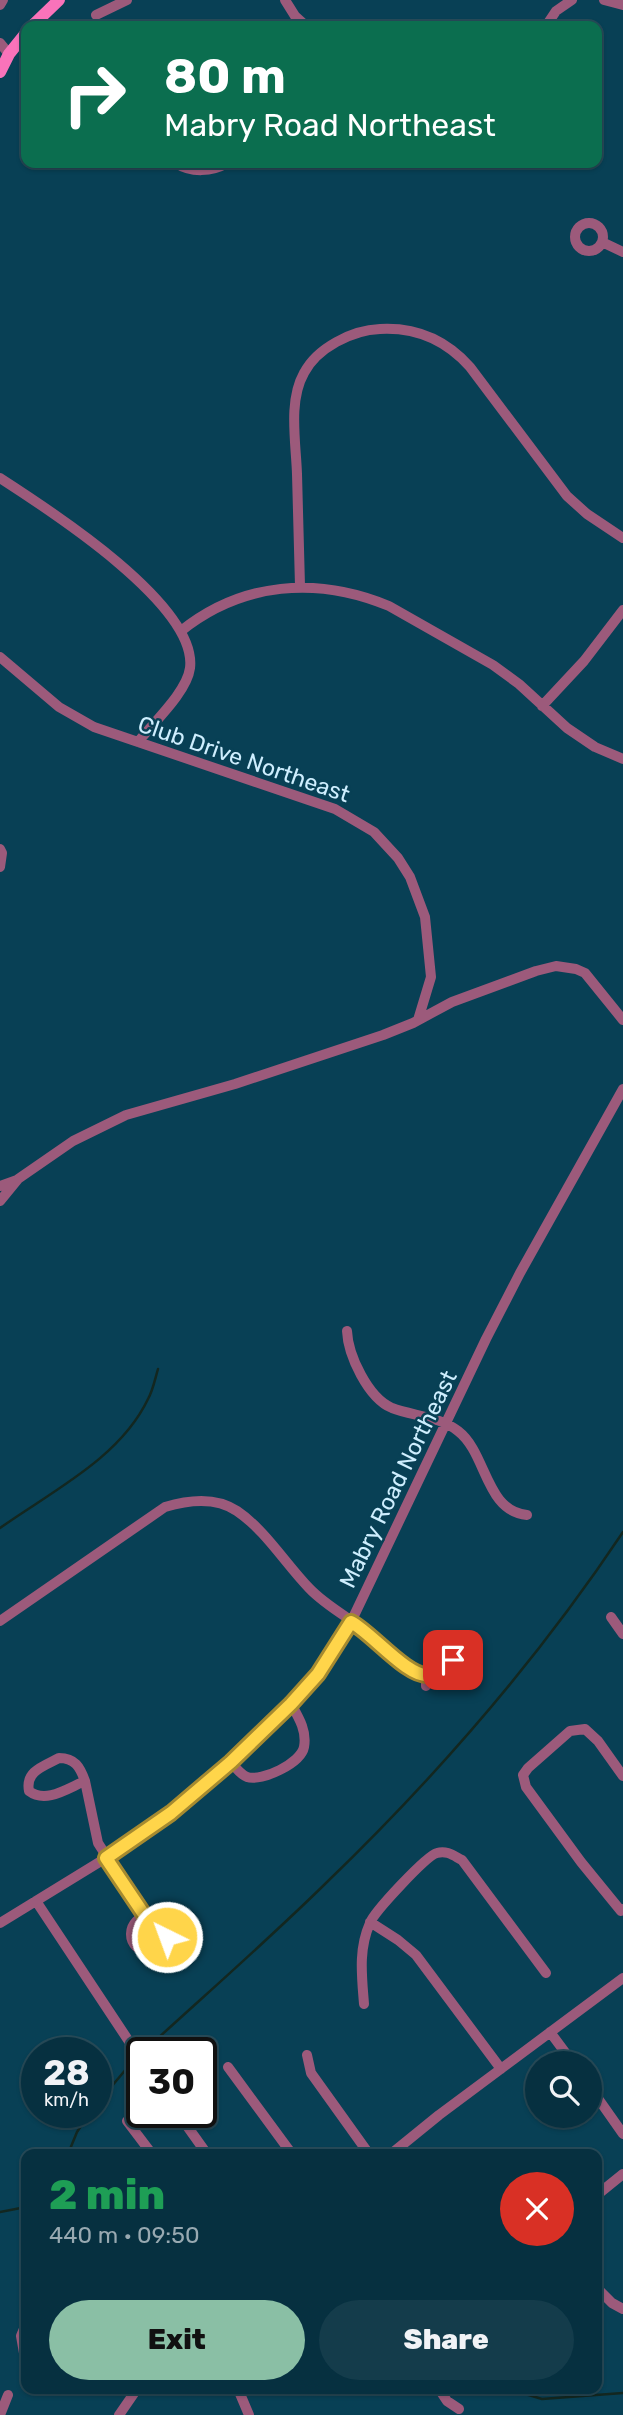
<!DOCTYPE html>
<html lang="en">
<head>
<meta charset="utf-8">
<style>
	:root { --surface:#063040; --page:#143c4b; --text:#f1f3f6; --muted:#98a9b1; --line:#274b59; --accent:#8abfa5 }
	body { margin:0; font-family:Rubik,sans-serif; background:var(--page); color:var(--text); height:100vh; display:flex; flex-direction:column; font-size:26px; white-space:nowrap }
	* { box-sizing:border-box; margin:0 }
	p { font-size:23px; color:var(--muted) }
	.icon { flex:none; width:38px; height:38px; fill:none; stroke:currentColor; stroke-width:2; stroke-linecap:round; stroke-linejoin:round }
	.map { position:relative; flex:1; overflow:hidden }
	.details { position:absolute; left:21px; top:2149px; width:581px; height:245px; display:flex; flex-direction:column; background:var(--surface); border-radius:14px; box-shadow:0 2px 5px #0004,0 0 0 2px var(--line) }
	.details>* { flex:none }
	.top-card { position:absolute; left:21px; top:21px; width:581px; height:147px; border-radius:14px; box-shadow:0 2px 5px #0004,0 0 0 2px var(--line); background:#0b6e4f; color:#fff; overflow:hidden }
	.tools { position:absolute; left:525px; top:2051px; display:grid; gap:14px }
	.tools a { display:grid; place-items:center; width:77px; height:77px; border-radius:50%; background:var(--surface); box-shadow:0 2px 5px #0004,0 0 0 2px var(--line); font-size:35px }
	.speed { position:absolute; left:21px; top:2037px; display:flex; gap:14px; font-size:35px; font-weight:700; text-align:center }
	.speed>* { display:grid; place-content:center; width:91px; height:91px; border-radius:50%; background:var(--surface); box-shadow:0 2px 5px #0004,0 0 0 2px var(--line); line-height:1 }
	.speed small { font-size:18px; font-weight:400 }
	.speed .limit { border:4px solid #111; border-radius:10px; background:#fff; color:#111 }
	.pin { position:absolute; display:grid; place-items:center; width:60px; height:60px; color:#fff; margin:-30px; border-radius:14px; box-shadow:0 4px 10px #0006 }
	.me { position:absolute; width:77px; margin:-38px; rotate:318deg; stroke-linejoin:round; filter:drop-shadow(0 0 5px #0008) }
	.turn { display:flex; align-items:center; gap:24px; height:147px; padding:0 28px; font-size:32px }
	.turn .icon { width:91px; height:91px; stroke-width:2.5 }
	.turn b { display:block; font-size:49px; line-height:60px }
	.round { display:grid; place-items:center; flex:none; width:74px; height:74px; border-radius:37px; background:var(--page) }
	.headline { display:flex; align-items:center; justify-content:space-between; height:119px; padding:0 28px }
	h1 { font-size:42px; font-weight:800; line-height:52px; color:#1e9e55 }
	.action { display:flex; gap:14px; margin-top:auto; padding:14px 28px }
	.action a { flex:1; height:80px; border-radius:42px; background:var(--accent); color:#111; font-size:28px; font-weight:800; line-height:80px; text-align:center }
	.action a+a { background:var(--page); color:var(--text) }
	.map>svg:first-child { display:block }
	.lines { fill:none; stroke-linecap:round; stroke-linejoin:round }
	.stream { stroke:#132720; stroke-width:2.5 }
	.minor { stroke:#9c5a7b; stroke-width:10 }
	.major { stroke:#f973ba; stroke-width:12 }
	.route-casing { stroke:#a68a30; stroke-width:18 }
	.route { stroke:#ffd54a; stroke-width:12 }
	.labels { text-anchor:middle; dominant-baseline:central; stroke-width:5; stroke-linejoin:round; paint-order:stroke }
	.street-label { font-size:23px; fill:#ceeefe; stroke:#084055 }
</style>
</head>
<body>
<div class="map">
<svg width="623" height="2415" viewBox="0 0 623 2415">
	<rect width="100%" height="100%" fill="#084055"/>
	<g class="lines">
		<path class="stream" d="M0,1528C52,1491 120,1458 148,1399C153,1390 155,1379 158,1369
			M145,2050C205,1995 267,1941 325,1884C436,1777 537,1661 623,1532
			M96,2105L132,2062
			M68,2154L77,2132L90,2112
			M0,2212L26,2207
			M509,2389L542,2399L623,2393"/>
		<path class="minor" d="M285,0L295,16L306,26
			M604,0L623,5
			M0,5L3,0
			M96,15L127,0
			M546,26L556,11L572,0
			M0,43L9,54
			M176,163C191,173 212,172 227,163
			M575 237a14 14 0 1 1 28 0a14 14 0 1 1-28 0Z
			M602,242L623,252
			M0,478C48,509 198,605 190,668C187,692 153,723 138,742
			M300,586C299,549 298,511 297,474C296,443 288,401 304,373C317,348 352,330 380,329C417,327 446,340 470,367L567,496L587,514L623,538
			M181,631C242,582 317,576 389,606L493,665L519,684L567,728L595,747L623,759
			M0,657L59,707L94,727L335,809L374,832L398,858L410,877L425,917L431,977L418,1020
			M542,706L584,661L623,610
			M0,849L2,853L0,867
			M0,1186L17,1180
			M0,1201L18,1179L73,1141L126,1115L235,1084L383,1035L413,1023L452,1002L536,971L556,966L576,969L585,973L623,1020
			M347,1331C348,1355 368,1398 392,1408C413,1416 439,1416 458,1431C487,1453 485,1511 527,1515
			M611,1617L623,1634
			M0,1621L165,1507C188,1500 215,1496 237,1511C265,1530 285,1563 309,1588C325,1605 346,1616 365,1630C379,1640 390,1655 404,1666C410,1671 420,1676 428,1675C445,1673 455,1657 464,1645
			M426,1676V1686
			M59,1758C75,1758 80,1767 85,1781C68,1788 46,1804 29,1791C25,1771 44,1766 59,1758Z
			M231,1762C235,1767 240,1774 247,1777C262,1782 301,1763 304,1747C307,1731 299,1718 291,1704
			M623,1776L598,1741L585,1729L570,1731L528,1768L523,1775L526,1787L581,1862L621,1911L623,1909
			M85,1781L98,1843L145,1916
			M36,1901L142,2061
			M131 1934a18 18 0 1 1 36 0a18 18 0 1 1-36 0Z
			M370,1922L398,1940L416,1955L501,2069
			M0,1923L106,1858L171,1813L231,1762L291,1704L319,1674L351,1622L486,1339L520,1273L623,1089
			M364,2004C362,1977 358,1950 370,1923C374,1912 426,1856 437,1853C447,1850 454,1856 462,1860L546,1973
			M550,2032L573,2063
			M307,2055L311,2073L369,2154
			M228,2067L289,2150L283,2154
			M590,2087L623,2134
			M177,2112L207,2154
			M127,2121L152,2154
			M391,2154L439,2115L623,1978
			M597,2195L623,2174
			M597,2288L612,2303L623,2309
			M25,2359L21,2336L26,2324
			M238,2389L249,2415
			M439,2389L447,2401L459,2409
			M0,2415L8,2395
			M119,2415L137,2389"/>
		<path class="major" d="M32,26L59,0
			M0,72L9,54L26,33"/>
	</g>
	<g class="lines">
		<defs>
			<path id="route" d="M167,1937C167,1923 160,1914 145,1916L106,1858L171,1813L231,1762L291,1704L318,1674L351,1622C372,1633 408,1678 429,1675C438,1674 446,1666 453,1660"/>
		</defs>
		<use href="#route" class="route-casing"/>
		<use href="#route" class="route"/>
	</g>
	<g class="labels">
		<g class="street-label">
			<text transform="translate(244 759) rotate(19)">Club Drive Northeast</text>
			<text transform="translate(398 1479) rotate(-64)">Mabry Road Northeast</text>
		</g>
	</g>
</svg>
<div class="tools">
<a><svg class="icon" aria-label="search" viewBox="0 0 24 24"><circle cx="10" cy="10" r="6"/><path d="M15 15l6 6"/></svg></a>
</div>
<div class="speed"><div>28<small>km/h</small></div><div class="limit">30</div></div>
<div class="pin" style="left:453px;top:1660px;background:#d93025"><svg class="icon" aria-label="arrive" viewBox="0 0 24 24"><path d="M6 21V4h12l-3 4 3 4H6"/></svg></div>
<svg class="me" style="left:167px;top:1937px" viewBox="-20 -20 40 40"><circle r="17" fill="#ffd54a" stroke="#fff" stroke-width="3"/><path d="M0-11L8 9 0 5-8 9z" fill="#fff"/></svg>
<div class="top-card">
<div class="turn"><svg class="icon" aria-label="right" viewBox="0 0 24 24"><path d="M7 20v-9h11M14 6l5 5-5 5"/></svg><div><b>80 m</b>Mabry Road Northeast</div></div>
</div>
<section class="details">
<div class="headline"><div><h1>2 min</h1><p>440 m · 09:50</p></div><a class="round" style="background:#d93025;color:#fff"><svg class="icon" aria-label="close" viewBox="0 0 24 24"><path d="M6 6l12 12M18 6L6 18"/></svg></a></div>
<div class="action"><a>Exit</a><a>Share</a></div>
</section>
</div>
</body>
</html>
